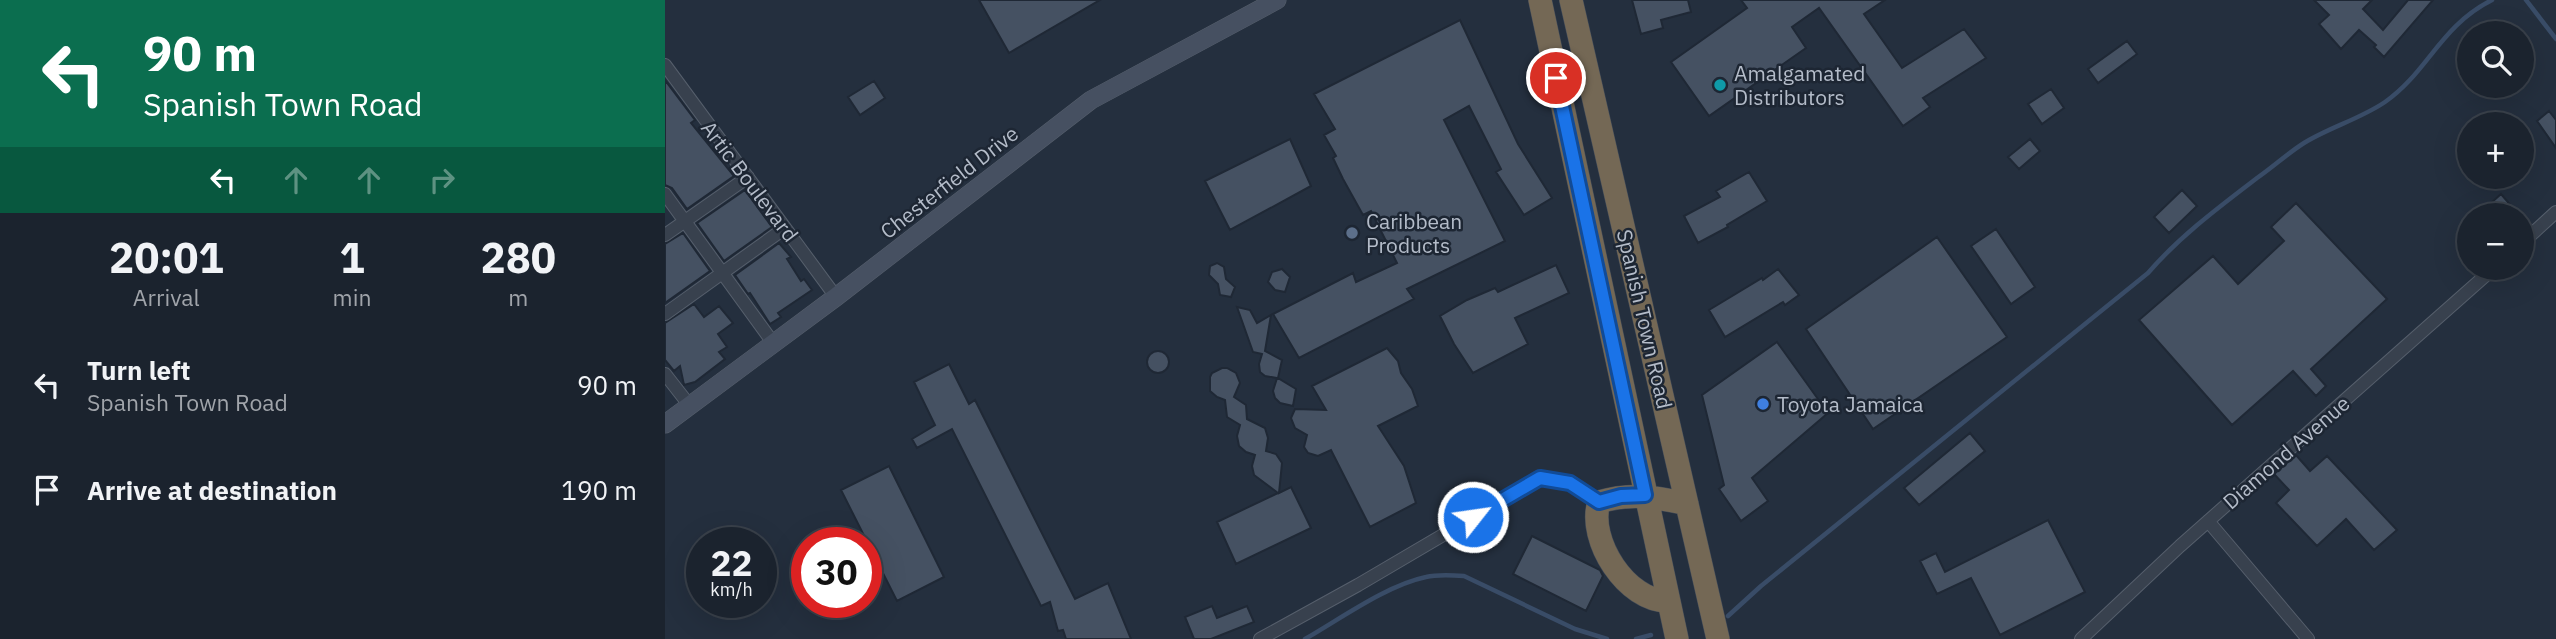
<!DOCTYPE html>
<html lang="en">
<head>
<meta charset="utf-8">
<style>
	:root { --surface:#1b232e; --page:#242b36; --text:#f1f3f6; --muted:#a0a4aa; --line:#39404a }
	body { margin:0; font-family:"IBM Plex Sans",sans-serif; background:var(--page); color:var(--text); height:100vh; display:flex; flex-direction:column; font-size:26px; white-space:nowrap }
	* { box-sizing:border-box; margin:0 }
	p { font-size:23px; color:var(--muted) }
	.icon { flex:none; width:38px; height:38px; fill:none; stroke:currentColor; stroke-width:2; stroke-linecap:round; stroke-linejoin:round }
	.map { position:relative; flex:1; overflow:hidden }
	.drawer { display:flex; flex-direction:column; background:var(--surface); width:665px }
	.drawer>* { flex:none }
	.guide { background:#0b6e4f; color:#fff; overflow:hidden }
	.tools { position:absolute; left:1792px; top:21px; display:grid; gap:14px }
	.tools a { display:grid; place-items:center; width:77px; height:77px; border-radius:50%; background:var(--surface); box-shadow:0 7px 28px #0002,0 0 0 2px var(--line); font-size:35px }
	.speed { position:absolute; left:21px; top:527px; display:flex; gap:14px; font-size:35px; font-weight:700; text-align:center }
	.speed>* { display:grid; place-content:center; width:91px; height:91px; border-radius:50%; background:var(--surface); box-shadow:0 7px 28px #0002,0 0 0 2px var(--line); line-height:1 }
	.speed small { font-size:18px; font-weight:400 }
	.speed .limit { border:10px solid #d22; background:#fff; color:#111 }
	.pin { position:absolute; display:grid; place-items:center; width:60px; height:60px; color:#fff; margin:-30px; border:4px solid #fff; border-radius:50%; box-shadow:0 2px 7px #0007 }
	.me { position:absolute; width:77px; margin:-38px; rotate:60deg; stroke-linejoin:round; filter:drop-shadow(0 0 5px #0008) }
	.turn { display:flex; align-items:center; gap:24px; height:147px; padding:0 28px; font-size:32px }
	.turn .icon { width:91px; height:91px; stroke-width:2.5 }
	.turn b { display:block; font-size:49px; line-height:60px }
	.lanes { display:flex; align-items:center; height:66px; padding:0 28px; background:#0003; justify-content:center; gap:35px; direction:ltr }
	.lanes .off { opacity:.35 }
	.eta { display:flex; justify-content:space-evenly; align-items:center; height:119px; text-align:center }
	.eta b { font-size:42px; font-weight:700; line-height:49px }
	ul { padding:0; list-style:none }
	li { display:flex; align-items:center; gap:21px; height:105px; padding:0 28px }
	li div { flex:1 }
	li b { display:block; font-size:26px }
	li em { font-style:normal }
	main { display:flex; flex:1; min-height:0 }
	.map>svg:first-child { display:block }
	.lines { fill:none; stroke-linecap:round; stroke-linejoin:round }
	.stream { stroke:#394c67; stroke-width:4.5 }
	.building { fill:#455162; stroke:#1f2835; stroke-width:2 }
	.street-casing { stroke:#565f6c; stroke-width:14 }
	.secondary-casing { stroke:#565f6c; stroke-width:19 }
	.highway-casing { stroke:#434c59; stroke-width:24 }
	.street { stroke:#38414e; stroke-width:12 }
	.secondary { stroke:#465061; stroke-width:18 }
	.highway { stroke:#746855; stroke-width:23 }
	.route-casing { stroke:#114b97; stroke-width:18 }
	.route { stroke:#1a73e8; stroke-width:12 }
	.culture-dot { fill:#0f9aa8; stroke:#1d2633; stroke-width:2.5 }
	.service-dot { fill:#5c6f8a; stroke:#1d2633; stroke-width:2.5 }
	.shop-dot { fill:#3f7fe0; stroke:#1d2633; stroke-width:2.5 }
	.labels { text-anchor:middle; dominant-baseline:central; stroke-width:5; stroke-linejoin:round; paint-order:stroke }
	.poi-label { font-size:21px; fill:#b4bcc9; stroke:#1d2633; text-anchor:start }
	.street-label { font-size:21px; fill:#b4bcc9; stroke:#1d2633 }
</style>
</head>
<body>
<main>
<section class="drawer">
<div class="guide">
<div class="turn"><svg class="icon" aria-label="left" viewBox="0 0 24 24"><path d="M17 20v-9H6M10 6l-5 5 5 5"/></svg><div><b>90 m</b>Spanish Town Road</div></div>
<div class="lanes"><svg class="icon" aria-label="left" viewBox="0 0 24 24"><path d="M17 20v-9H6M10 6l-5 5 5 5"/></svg><svg class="icon off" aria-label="ahead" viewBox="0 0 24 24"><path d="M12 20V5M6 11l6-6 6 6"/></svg><svg class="icon off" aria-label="ahead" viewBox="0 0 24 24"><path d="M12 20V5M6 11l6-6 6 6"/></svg><svg class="icon off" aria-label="right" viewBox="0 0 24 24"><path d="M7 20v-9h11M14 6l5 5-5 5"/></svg></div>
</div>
<div class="eta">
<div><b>20:01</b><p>Arrival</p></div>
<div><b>1</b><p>min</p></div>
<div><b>280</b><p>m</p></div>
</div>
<ul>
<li><svg class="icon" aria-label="left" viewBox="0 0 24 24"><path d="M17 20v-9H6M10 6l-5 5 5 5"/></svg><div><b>Turn left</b><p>Spanish Town Road</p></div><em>90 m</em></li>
<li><svg class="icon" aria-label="arrive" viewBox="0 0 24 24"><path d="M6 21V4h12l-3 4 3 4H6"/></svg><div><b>Arrive at destination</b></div><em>190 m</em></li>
</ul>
</section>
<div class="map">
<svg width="1891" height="639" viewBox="0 0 1891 639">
	<rect width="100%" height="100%" fill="#242f3e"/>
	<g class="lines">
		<path class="stream" d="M1861,0L1891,39
			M1063,616L1096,586L1483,273C1515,236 1554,207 1592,178C1608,167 1623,153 1639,143C1665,127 1695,119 1720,102C1763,72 1775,26 1827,0
			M640,639C675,619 722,585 761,577C773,574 786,575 799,576L910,629L942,639
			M971,639L986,635"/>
	</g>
	<path class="building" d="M314,0H435L344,53Z
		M967,0H1023L1026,12L996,20L998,28L976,34Z
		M1076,0H1220L1199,14L1237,68L1299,29L1321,58L1258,98L1265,107L1238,126L1154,8L1127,27L1141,48L1044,116L1006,62L1082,8Z
		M1649,0H1707L1698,9L1718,30L1743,0H1768L1719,57L1709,47L1711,45L1694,30L1676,49L1654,24L1664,15Z
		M795,20L853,144L887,198L859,215L831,172L836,169L804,106L779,120L840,241L742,289L749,299L634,358L608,314L688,273L691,282L732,263L706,211L698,215L678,179L668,158L671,156L659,135L670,129L649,94Z
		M1462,41L1472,54L1433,83L1423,69Z
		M0,80L30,120L26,123L69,176L22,209L7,188L0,185Z
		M209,81L220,98L195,115L183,97Z
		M1386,89L1399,108L1377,124L1363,104Z
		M1884,111L1891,120V148L1872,121Z
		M625,139L646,186L565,230L540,181Z
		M1365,139L1375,151L1354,169L1343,157Z
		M1084,172L1102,201L1062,225L1063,227L1033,243L1019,216L1055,197L1051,191Z
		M80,190L107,227L59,261L32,223Z
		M1517,190L1532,206L1504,233L1489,217Z
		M1836,194L1854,215H1836L1826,203Z
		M1631,203L1722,299L1646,369L1661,386L1651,396L1628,371L1567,425L1474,320L1548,256L1573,284L1619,241L1606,227Z
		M1331,229L1370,287L1346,304L1306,246Z
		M18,233L45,271L0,303V244Z
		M1272,237L1342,337L1208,429L1141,329Z
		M114,243L126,257L122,259L136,281L139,279L147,290L113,313L116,317L105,324L85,293L83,294L70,275Z
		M552,263L559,267L561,279L570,287L566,297L555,295L553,284L544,275L545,266Z
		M891,265L904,293L850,318L863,344L808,373L789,344L775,316L802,300L830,288L833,292Z
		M617,269L625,277L620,292L610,290L603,282L607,272Z
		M1113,269L1134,295L1120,305L1118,302L1060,337L1044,310L1097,278L1098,280Z
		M29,304L39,317L54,306L68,323L53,334L62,347L54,352L60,359L30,382L19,385L15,366L9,371L0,360V323Z
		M572,307L585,310L592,323L606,315L600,351L617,360L613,378L631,389L628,406L615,403L610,398L608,391L612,378L600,376L595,372L594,364L597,354L588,352Z
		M1112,342L1163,413L1087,478L1103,501L1076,521L1054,489L1059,485L1037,395Z
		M722,348L733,361L736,373L747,389L753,406L713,426L739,466L751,503L705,527L666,450L653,456L643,453L639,447L642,435L630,428L626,418L630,409L661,410L647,386Z
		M482 362a11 11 0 1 1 22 0a11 11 0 1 1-22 0Z
		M284,364L304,404L310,400L410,599L443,583L466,639H401L398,630L393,631L385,602L376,606L287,429L252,448L247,439L270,425L249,382Z
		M557,368H562L571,373L575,383L569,397L581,405L582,419L600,428L603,438L601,451L611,454L617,463L614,493L626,487L646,528L571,564L552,522L613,493L589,475L587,466L590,455L581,452L574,446L572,436L575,425L562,417L560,400L552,397L545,391V377L547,373Z
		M1305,433L1320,451L1254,505L1239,488Z
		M1631,455L1645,471L1662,456L1732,530L1709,550L1681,519L1652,546L1611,503L1624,490L1609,474Z
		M224,466L279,577L232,601L176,490Z
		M1383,520L1420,592L1335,635L1306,578L1272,594L1255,561L1271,553L1280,572Z
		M867,536L935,570L938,576L921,611L848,574Z
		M547,606L552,618L582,606L589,622L546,639H529L520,617Z"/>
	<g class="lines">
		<defs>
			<path id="street" d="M0,65L171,297
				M0,194L109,344
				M0,235L83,177
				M1857,243L1891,212
				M0,314L120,228
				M0,374L25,406
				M1543,521L1643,639
				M595,639L693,585L875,478L905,483L934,502
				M1416,639L1515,546L1829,268"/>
			<path id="secondary" d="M0,424L171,297L426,100L612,0"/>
			<path id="highway" d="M875,0L1012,639
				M906,0L1053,639
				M1003,601C962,602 922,540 934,502C967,492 989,497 1022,504"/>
		</defs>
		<use href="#street" class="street-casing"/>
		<use href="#secondary" class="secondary-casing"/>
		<use href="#highway" class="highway-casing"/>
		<use href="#street" class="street"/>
		<use href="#secondary" class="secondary"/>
		<use href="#highway" class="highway"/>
	</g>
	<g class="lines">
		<defs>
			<path id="route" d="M808,517L875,478L905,483L934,502L956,496L980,495L891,78"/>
		</defs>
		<use href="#route" class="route-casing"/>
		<use href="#route" class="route"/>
	</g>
	<circle class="culture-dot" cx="1055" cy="85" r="7"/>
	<circle class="service-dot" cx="687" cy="233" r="7"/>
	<circle class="shop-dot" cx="1098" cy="404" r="7"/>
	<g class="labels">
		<g class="poi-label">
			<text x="1069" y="73">Amalgamated<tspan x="1069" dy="24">Distributors</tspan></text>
			<text x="701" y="221">Caribbean<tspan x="701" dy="24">Products</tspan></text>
			<text x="1112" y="404">Toyota Jamaica</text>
		</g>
		<g class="street-label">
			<text transform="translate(85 181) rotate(53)">Artic Boulevard</text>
			<text transform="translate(284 182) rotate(-38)">Chesterfield Drive</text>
			<text transform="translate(980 319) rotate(77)">Spanish Town Road</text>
			<text transform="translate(1621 452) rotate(-41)">Diamond Avenue</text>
		</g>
	</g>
</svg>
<div class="tools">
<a><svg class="icon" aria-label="search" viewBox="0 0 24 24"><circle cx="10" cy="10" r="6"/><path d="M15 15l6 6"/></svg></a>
<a>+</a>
<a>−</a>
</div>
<div class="speed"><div>22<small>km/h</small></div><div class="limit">30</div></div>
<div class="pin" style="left:891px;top:78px;background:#d93025"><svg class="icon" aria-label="arrive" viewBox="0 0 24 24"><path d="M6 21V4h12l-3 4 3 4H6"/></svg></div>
<svg class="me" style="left:808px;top:517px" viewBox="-20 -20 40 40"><circle r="17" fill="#1a73e8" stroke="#fff" stroke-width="3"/><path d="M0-11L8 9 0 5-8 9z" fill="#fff"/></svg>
</div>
</main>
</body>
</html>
